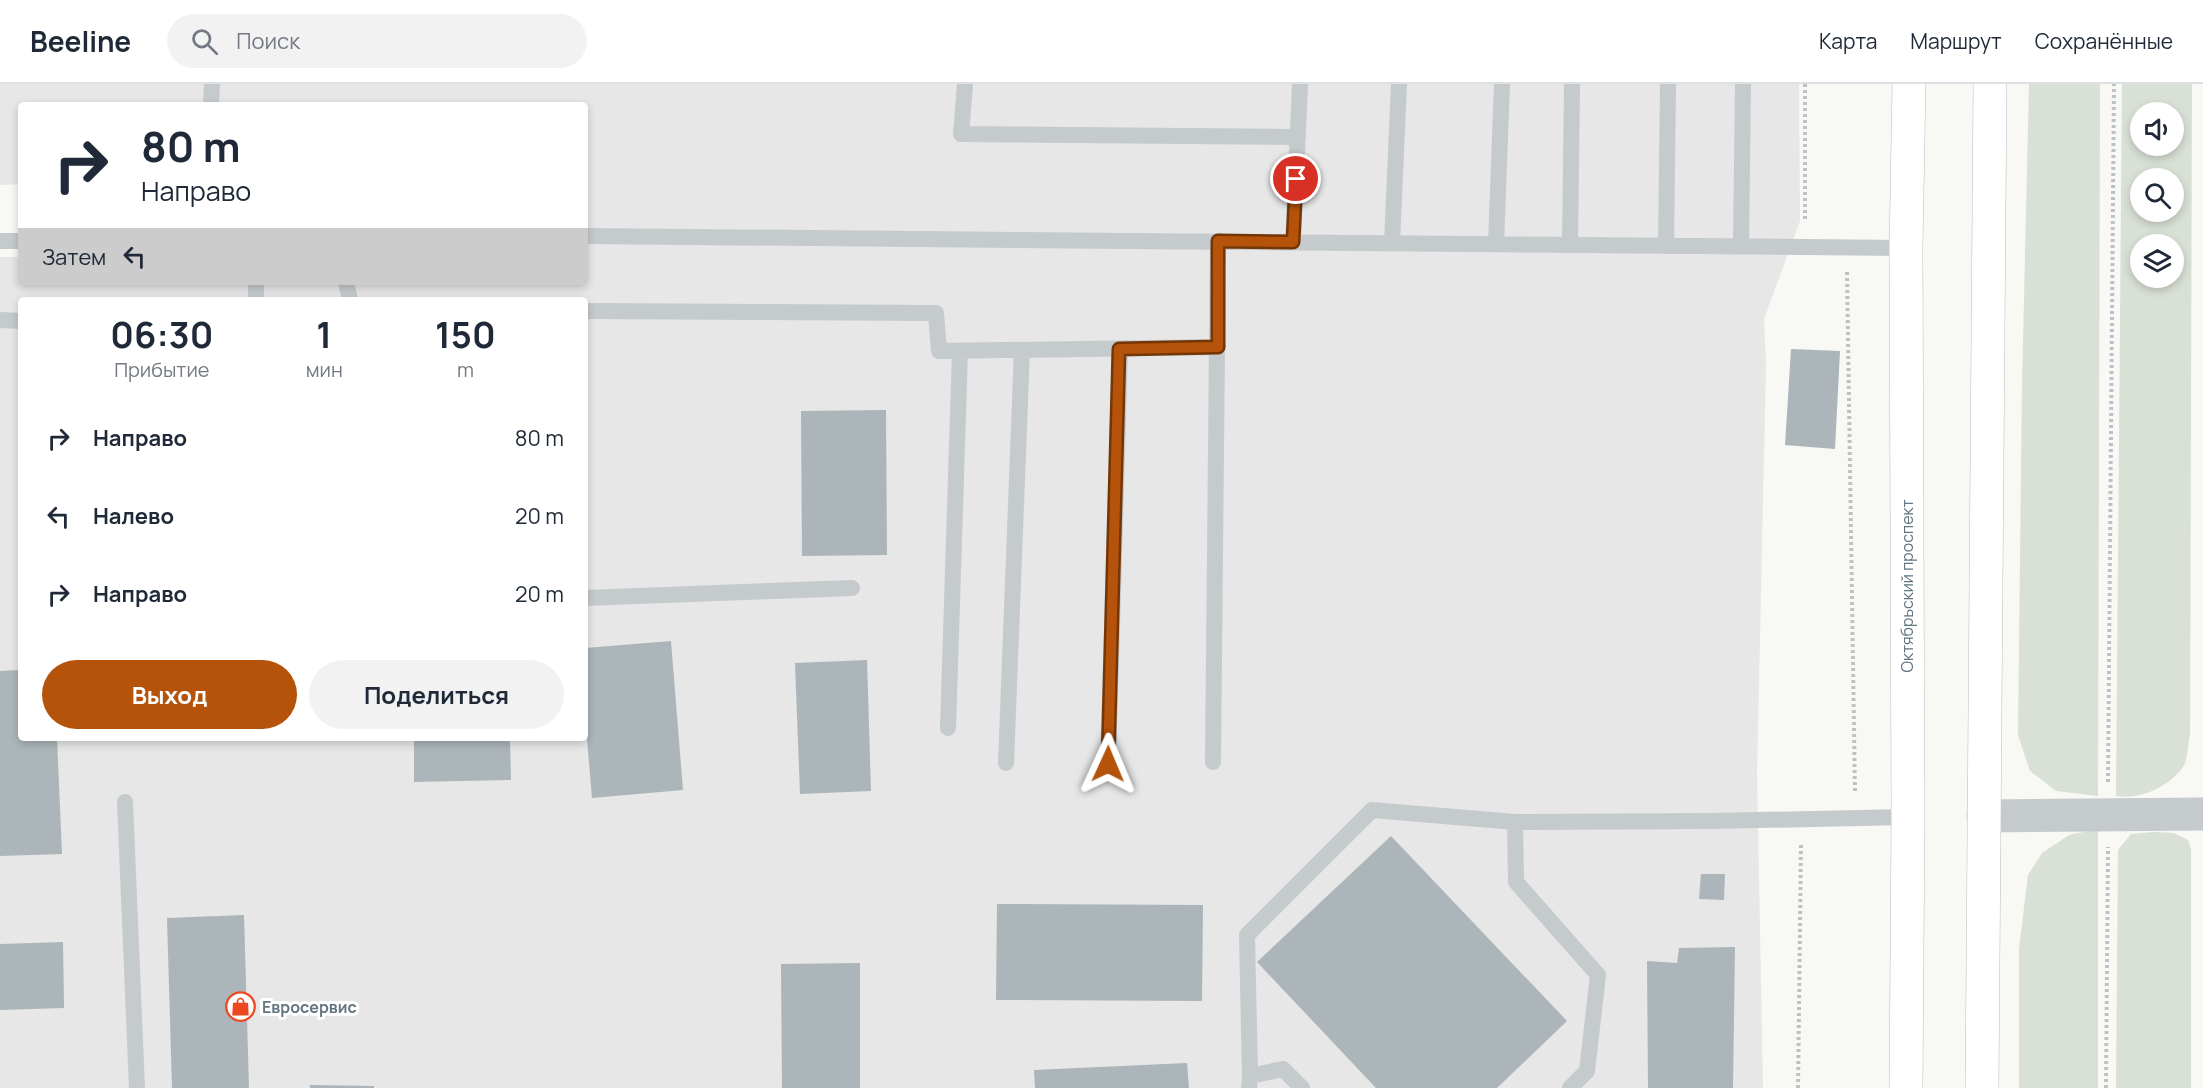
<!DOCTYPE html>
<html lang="ru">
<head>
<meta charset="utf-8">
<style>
	:root { --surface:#fff; --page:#f2f2f3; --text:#1f2937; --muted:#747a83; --line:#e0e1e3; --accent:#b45309 }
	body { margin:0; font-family:Manrope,sans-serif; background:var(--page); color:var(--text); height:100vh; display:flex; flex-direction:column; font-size:22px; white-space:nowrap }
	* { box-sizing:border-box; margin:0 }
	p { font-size:20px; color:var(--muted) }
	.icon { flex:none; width:33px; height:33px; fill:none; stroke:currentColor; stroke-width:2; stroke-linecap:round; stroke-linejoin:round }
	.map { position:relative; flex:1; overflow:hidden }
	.sheet { position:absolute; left:18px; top:213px; width:570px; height:444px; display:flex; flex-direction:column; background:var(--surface); border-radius:6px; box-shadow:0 3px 9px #0003 }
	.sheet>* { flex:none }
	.top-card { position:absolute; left:18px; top:18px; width:570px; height:183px; border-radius:6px; box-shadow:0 3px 9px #0003; background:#fff; color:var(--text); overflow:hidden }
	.fabs { position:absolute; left:2130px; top:18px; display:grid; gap:12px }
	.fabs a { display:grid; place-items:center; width:54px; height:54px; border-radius:50%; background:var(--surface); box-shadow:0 3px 9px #0003; font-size:30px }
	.pin { position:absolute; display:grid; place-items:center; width:51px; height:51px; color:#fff; margin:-26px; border:3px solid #fff; border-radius:50%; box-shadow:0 2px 6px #0007 }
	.me { position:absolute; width:66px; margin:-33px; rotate:1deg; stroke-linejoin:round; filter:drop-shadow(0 0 4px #0008) }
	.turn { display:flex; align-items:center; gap:21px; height:126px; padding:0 24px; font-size:27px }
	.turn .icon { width:78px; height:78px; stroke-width:2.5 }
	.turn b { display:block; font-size:42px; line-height:51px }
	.then { display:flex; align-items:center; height:57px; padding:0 24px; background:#0003; gap:12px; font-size:22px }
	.eta { display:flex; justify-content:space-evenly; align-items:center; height:102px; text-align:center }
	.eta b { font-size:36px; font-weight:700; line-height:42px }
	.button { display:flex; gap:12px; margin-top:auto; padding:12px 24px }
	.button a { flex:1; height:69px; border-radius:36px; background:var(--accent); color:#fff; font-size:24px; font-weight:700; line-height:69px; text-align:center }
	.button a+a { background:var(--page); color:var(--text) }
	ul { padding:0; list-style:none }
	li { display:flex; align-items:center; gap:18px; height:78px; padding:0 24px }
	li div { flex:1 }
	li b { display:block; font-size:22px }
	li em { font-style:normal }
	header { display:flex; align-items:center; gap:36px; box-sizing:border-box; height:84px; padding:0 30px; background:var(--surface); border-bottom:2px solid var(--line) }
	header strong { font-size:28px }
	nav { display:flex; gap:33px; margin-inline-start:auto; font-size:21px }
	.search { width:420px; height:54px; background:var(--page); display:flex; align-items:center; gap:15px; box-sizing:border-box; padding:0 21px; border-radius:33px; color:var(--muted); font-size:22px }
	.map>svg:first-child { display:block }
	.built { fill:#e6e7e6; fill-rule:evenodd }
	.green { fill:#d9e0d5; fill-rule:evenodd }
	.building { fill:#acb5ba }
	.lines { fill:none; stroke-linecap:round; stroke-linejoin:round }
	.primary-casing { stroke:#b8bdc0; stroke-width:34 }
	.path { stroke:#bec1c3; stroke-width:4; stroke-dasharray:3 3; stroke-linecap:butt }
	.service { stroke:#c5cacd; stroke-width:16 }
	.minor { stroke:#c5cacd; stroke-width:33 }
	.primary { stroke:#fff; stroke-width:33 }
	.route-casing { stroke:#753606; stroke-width:15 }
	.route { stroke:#b45309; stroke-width:10 }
	.labels { text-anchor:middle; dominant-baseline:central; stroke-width:6; stroke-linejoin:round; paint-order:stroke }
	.street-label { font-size:16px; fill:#617582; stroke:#fff }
	.poi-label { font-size:16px; font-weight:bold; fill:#617582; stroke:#fff; text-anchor:start }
</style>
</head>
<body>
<header>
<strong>Beeline</strong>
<div class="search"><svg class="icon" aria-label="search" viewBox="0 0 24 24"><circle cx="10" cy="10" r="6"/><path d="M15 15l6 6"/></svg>Поиск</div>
<nav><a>Карта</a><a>Маршрут</a><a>Сохранённые</a></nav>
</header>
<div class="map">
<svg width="2203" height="1004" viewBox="0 0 2203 1004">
	<rect width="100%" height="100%" fill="#f8f8f5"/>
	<path class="built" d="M0,0H1799L1800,137L1764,235L1766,280L1757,690L1763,1004H0V173H21V198H585V21H21V100L0,101ZM21,216H585V654H21Z"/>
	<path class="green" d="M2029,0H2100L2098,712L2056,707L2030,687L2018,651L2022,302Z
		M2122,0H2192L2190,650C2188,659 2188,675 2183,683C2169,703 2140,716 2116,712ZM2140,28H2174V62H2140ZM2174,94V128H2140V94ZM2140,160H2174V194H2140Z
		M2098,745V1004H2019V865L2028,791L2042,769L2069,751Z
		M2154,748L2174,749L2188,756L2191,765V1004H2116L2118,766L2131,750Z"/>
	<path class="building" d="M1791,265L1840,267L1835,365L1785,361Z
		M886,326L887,471L802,472L801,327Z
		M671,557L683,706L592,714L585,632V564Z
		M867,576L871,707L800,710L795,579Z
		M21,586V654H57L62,770L0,772V587Z
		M414,654H510L511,696L414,698Z
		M1391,752L1567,937L1497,1004H1376L1257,878Z
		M1701,790H1725L1724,816L1699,815Z
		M997,820L1203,821L1202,917L996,916Z
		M244,831L249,1004H172L167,834Z
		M63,858L64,924L0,926V860Z
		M1735,863L1733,1004H1648L1647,877L1677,879L1679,864Z
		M860,879V1004H782L781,880Z
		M1187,979L1189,1004H1035L1034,986Z
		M310,1001L374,1002V1004H310Z"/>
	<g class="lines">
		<defs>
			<path id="primary" d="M1906,1004L1908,733L1906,164L1909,0
				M1982,1004L1990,0"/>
		</defs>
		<use href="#primary" class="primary-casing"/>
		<path class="path" d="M1805,0V138
			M1847,188L1855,708
			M2108,698L2114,0
			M1798,1004L1801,760
			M2106,1004L2108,763"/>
		<path class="service" d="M965,0L961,50L1298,53
			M211,21L212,0
			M585,152L1906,164
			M0,157H21
			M1293,158L1300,0
			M1392,159L1399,0
			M1496,160L1502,0
			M1570,161L1572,0
			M1666,162L1668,0
			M1741,162L1743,0
			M256,198V216
			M346,198L350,216
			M585,227L936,229L939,267L1218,263
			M0,236L21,237
			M585,514L852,504
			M948,644L960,267
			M1213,678L1218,157
			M1006,679L1022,266
			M1108,680L1120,265
			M125,718L137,1004
			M1250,992L1247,851L1372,726L1515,738
			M1249,1004L1250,992L1283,985L1302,1004
			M1570,1004L1587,987L1598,891L1516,798L1515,738L1711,737L1908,733"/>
		<path class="minor" d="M1983,732L2203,730"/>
		<use href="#primary" class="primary"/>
	</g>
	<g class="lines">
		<defs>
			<path id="route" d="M1108,680L1119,265L1218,263V157L1293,158L1296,95"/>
		</defs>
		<use href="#route" class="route-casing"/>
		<use href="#route" class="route"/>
	</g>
	<defs>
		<symbol id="shop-ring" viewBox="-11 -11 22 22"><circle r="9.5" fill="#fff" stroke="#ed471f" stroke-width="1.5"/><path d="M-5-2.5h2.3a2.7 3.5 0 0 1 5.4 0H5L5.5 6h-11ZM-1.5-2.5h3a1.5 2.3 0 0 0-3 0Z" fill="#ed471f"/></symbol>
	</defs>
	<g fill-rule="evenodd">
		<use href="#shop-ring" x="224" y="906" width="33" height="33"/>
	</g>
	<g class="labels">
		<g class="street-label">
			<text transform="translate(1907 502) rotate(-90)">Октябрьский проспект</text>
		</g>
		<g class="poi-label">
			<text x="262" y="923">Евросервис</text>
		</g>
	</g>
</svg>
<div class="fabs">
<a><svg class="icon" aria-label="sound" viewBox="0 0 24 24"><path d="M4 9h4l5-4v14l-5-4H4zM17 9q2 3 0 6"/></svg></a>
<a><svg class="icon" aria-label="search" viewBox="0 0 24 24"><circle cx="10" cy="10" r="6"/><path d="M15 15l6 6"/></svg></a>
<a><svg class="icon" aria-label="layers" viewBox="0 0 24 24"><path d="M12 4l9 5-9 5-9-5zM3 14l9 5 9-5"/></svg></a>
</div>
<div class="pin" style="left:1296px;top:95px;background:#d93025"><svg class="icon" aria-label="arrive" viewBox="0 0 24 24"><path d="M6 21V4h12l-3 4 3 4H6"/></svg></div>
<svg class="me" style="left:1108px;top:680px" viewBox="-20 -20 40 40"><path d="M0-17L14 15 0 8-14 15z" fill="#b45309" stroke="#fff" stroke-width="4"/></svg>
<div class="top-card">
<div class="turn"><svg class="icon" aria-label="right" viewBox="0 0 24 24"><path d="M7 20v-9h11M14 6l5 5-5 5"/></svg><div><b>80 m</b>Направо</div></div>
<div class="then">Затем<svg class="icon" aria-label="left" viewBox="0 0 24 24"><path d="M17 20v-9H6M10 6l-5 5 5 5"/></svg></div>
</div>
<section class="sheet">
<div class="eta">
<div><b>06:30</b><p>Прибытие</p></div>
<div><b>1</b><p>мин</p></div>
<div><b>150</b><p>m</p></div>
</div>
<ul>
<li><svg class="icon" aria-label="right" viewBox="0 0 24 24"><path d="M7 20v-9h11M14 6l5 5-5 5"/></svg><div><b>Направо</b></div><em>80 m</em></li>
<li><svg class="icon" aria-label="left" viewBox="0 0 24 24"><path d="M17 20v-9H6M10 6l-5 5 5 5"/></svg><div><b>Налево</b></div><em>20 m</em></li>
<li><svg class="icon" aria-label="right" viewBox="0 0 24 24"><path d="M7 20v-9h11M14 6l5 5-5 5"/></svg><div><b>Направо</b></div><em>20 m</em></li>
</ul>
<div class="button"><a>Выход</a><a>Поделиться</a></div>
</section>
</div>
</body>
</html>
